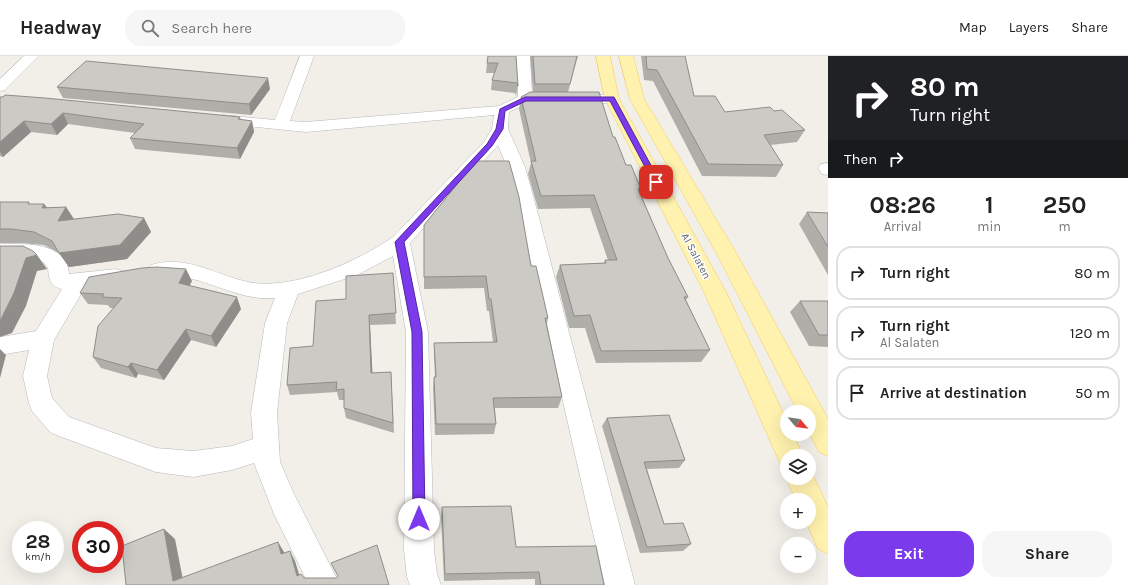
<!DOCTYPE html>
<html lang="en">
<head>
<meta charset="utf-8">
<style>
	:root { --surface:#fff; --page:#f6f6f6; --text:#222; --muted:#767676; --line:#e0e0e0; --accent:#7c3aed }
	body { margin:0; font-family:Karla,sans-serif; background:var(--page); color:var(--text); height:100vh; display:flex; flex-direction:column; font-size:15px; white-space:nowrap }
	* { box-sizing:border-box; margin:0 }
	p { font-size:13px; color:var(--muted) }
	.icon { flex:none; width:22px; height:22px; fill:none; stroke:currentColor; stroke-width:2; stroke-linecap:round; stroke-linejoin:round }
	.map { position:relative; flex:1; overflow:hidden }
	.side { display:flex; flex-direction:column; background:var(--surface); width:300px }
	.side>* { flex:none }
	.banner { background:#202124; color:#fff; overflow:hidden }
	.needle { width:26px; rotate:119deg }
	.buttons { position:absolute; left:780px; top:349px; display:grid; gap:8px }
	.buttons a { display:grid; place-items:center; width:36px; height:36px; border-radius:50%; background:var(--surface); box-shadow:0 4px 16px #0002; font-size:20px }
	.speed { position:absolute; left:12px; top:465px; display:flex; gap:8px; font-size:20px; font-weight:700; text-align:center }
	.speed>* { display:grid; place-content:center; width:52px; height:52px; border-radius:50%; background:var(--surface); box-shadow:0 4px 16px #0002; line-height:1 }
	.speed small { font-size:10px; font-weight:400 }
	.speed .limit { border:6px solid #d22; background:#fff; color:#111 }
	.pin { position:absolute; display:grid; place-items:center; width:34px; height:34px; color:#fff; margin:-17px; border-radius:8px; box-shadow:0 2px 6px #0006 }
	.me { position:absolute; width:44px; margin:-22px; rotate:0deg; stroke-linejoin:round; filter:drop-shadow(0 0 3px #0008) }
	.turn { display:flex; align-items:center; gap:14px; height:84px; padding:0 16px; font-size:18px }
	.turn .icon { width:52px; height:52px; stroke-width:2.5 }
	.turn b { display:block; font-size:28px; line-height:34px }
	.then { display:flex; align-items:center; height:38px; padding:0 16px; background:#0003; gap:8px; font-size:15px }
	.eta { display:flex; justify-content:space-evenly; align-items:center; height:68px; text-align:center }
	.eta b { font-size:24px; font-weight:700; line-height:28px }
	.button { display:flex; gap:8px; margin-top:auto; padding:8px 16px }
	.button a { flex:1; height:46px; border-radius:16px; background:var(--accent); color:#fff; font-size:16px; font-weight:700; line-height:46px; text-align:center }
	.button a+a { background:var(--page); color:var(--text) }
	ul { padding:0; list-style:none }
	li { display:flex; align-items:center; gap:12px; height:54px; margin:0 8px 6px; padding:0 8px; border:2px solid var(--line); border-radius:16px }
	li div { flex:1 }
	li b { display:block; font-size:15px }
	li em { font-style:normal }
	header { display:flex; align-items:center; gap:24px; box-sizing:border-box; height:56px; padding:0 20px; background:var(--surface); border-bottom:1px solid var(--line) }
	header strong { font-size:19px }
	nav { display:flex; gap:22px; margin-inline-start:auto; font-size:14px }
	.search { width:280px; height:36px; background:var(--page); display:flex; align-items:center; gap:10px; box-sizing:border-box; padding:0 14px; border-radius:16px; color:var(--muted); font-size:15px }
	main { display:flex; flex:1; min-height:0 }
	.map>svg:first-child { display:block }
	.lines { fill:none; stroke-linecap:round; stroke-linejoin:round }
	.minor-casing { stroke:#b5b8bc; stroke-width:1 }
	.major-casing { stroke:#f2c960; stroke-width:1 }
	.minor { fill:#fff; fill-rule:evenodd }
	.major { fill:#fff2af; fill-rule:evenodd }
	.wall { fill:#afaea9 }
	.shaded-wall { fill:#8f8d8a }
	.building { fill:#cccac5; stroke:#8f8d8a }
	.route { fill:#7c3aed; stroke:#51269a }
	.labels { text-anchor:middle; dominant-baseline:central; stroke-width:3; stroke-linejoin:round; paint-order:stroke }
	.street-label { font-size:11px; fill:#5f6368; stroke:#fff }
</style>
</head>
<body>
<header>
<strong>Headway</strong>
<div class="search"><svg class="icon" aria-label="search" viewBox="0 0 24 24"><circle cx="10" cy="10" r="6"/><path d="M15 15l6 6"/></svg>Search here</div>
<nav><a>Map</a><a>Layers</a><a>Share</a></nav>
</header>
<main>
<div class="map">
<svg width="828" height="529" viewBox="0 0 828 529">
	<rect width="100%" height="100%" fill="#f1efe8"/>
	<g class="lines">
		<defs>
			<path id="minor" d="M24,0H39L5,34L0,35V23Z
				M300,0H314L290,65L306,66L499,50L518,41L516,0H530L532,39H612L617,40L619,43L617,46L612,47H528L509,56L508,73L525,111L538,158L635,529H605L520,158L507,111L498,89L410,187L428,276L434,494L437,518L441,529H410L407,521L404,494L406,276L393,200L357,219L298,238L287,267L277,357L280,406L294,438L340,529H309L274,458L254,407L232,414L193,421L156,416L51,377L32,355L29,347L23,320L29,294L0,299V281L36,275L62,233C50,230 49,224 48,212C41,197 14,202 0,202V188C24,188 67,185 69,218L116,213L123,215L126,220L123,225L84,233L54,284L47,320L52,342L69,361L156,392L193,395L232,390L253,383L251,357L265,267L275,242C243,245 218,228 188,222C175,219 163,223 151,219L148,214L151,209C186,198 215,219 248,226C292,235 357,206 393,181L484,86L492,73L494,59L306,76L218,67L215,64L218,61L223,59L275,64Z
				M828,107V119L822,118L818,112L821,108Z"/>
			<path id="major" d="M596,0H610L619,43L726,236L787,365V378H793L803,400H787V411L781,409L704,236L605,43Z
				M619,0H633L644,43L738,200L828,363V400L819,396L809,377V356H798L718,200L630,43Z
				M810,413L828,451V498L818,493L806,466H809V444H796L786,422H809Z"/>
		</defs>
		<use href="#minor" class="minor-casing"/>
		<use href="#major" class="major-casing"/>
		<use href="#minor" class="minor"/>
		<use href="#major" class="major"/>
	</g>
	<path class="wall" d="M516,0L518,30L516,40L515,37L491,34L492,24L495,17H486L487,7Z
		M530,0H578L568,36L613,81L626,109L641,133L640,137L668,202L688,241L686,244L710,294L701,306L596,307L585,272H569L556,221L560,209L604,207L605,204H608L590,152L538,153L528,118L531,107L519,53L521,41L533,36Z
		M641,0H685L694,40L725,56L774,55L805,74L797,86L770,89L783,109L776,121L702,120L653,25L644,24Z
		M57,31L270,33L251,59L63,42Z
		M0,41L240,61L241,64L252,65L254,76L240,103L135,93L130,82L135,77L68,68L57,79L31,76L3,101L0,100Z
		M0,146H29L30,148H44L47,151H66L74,163L144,162L151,176L127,203L69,211L59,197L44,189L21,187H0Z
		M807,156L828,157V219L799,168Z
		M424,169L531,210L548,262L547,268L562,341L558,352H495L496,368L494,378L435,379L433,332L434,321H435L434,299V287L493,286L489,255H487L484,232L424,233Z
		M393,217L396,268L370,269L372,317L391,316L394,377L346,362L344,352V344H339L337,336L290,339L287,329L313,290Z
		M192,225L189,229L241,253L216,291L191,284L164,324L138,318L136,322L101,312L93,301L113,252H110L108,249L88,248L80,237Z
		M800,245H828V291L809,290L790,256Z
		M607,362L685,404L679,412L647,413L664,468L691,488L683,495L640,497L602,370Z
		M442,451L516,491L604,529H535V523L444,525L441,460Z"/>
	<path class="shaded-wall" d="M268,22L270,33L251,59L249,48Z
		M63,57L68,68L57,79L51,68Z
		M24,65L31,76L3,101L0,96V86Z
		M252,65L254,76L240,103L237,92Z
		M44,148L53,161L42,152Z
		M66,151L75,165H58Z
		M144,162L151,176L127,203L69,211L59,197Z
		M37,199L47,213L37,215L26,250L12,277L0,281V265L26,202Z
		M186,213L192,225L185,238L179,227Z
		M237,241L241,253L216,291L211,280Z
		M369,259L370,269L373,327L371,317Z
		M186,273L191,284L164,324L157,314Z
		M0,293L6,299L0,322Z
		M131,307L138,318L136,322L128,311Z
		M164,473L175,483L184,529L173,525Z
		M278,486L284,496L287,508L281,498Z
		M290,495L295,505L302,528L297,520Z"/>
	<path class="building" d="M488,0H516L518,30L517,27L492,24L498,7H487Z
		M533,0H577L570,28H535Z
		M646,0H685L694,40H715L725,56L770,51L774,55L782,54L805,74L764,79L783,109L708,108L657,14L647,13Z
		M86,5L268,22L249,48L57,31Z
		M530,36H599L613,81H615L626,109H631L641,133H638L668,202L688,241H684L710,294L601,295L590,259L574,260L560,209L606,207L605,204H617L594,139L541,140L531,105H536L521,41Z
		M5,39L45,42L240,61L238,63L252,65L237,92L130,82L144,68L63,57L51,68L24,65L0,86V41H3Z
		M476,105H509L519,141L531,210H536L548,262H545L562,341L493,342L496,368H436L434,321H436L434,287L497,286L491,243H489L486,220L424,221V169Z
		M0,146H29L28,148H44L42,152L66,151L58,165L118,158L144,162L120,189L59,197L52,185L34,176L11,173H0Z
		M807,156L828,157V191Z
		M0,190H23L33,195L37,199L26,202L14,237L0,265Z
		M157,211L186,213L179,227L237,241L211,280L186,273L157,314L131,307L128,311L93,301L98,270L122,242L102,241L104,238L80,237L89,221L142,212Z
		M393,217L396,257L369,259L371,317L391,316L393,367L344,352V333L336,334L337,326L287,329L290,292L313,290L316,245L346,243V220Z
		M800,245H828V279H819Z
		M669,359L685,404L644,406L664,468L683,467L691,488L647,491L607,362Z
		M511,450L516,491L596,490L604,529H541L539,516L445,518L442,451Z
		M164,473L173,525L278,486L281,498L290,495L297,520L301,518L304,522H336L338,520L331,507L377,489L389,529H126L122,490Z"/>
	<path class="route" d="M525,41H614L660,126L656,128L653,126L610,45H526L505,55L503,73L492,90L404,186L422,276L425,463L423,467L419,469L415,467L413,463L412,276L395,186L487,88L496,73L500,53Z"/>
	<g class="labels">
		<g class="street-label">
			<text transform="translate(696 200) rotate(62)">Al Salaten</text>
		</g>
	</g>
</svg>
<div class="buttons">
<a><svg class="needle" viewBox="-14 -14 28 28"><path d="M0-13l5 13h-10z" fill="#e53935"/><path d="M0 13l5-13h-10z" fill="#767676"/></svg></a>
<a><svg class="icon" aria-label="layers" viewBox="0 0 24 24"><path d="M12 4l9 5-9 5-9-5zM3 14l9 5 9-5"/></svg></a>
<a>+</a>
<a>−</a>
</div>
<div class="speed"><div>28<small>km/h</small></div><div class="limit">30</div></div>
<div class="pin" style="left:656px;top:126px;background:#d93025"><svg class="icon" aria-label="arrive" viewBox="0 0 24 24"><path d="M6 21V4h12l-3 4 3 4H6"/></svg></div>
<svg class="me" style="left:419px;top:463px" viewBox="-20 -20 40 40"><circle r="19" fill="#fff"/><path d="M0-13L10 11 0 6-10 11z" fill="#7c3aed"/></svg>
</div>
<section class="side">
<div class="banner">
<div class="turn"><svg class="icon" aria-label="right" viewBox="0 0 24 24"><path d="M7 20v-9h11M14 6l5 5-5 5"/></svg><div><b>80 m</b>Turn right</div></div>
<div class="then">Then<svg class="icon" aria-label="right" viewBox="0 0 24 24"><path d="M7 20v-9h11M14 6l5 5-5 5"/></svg></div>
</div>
<div class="eta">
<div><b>08:26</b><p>Arrival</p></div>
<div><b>1</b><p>min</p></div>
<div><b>250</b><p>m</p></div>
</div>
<ul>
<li><svg class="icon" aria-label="right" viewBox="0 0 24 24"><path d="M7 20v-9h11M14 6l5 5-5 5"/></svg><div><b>Turn right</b></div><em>80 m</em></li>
<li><svg class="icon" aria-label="right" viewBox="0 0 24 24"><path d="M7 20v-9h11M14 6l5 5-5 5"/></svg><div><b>Turn right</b><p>Al Salaten</p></div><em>120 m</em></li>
<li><svg class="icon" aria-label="arrive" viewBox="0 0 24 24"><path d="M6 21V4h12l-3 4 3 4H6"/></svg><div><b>Arrive at destination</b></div><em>50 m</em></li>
</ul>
<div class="button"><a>Exit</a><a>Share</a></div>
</section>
</main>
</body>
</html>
